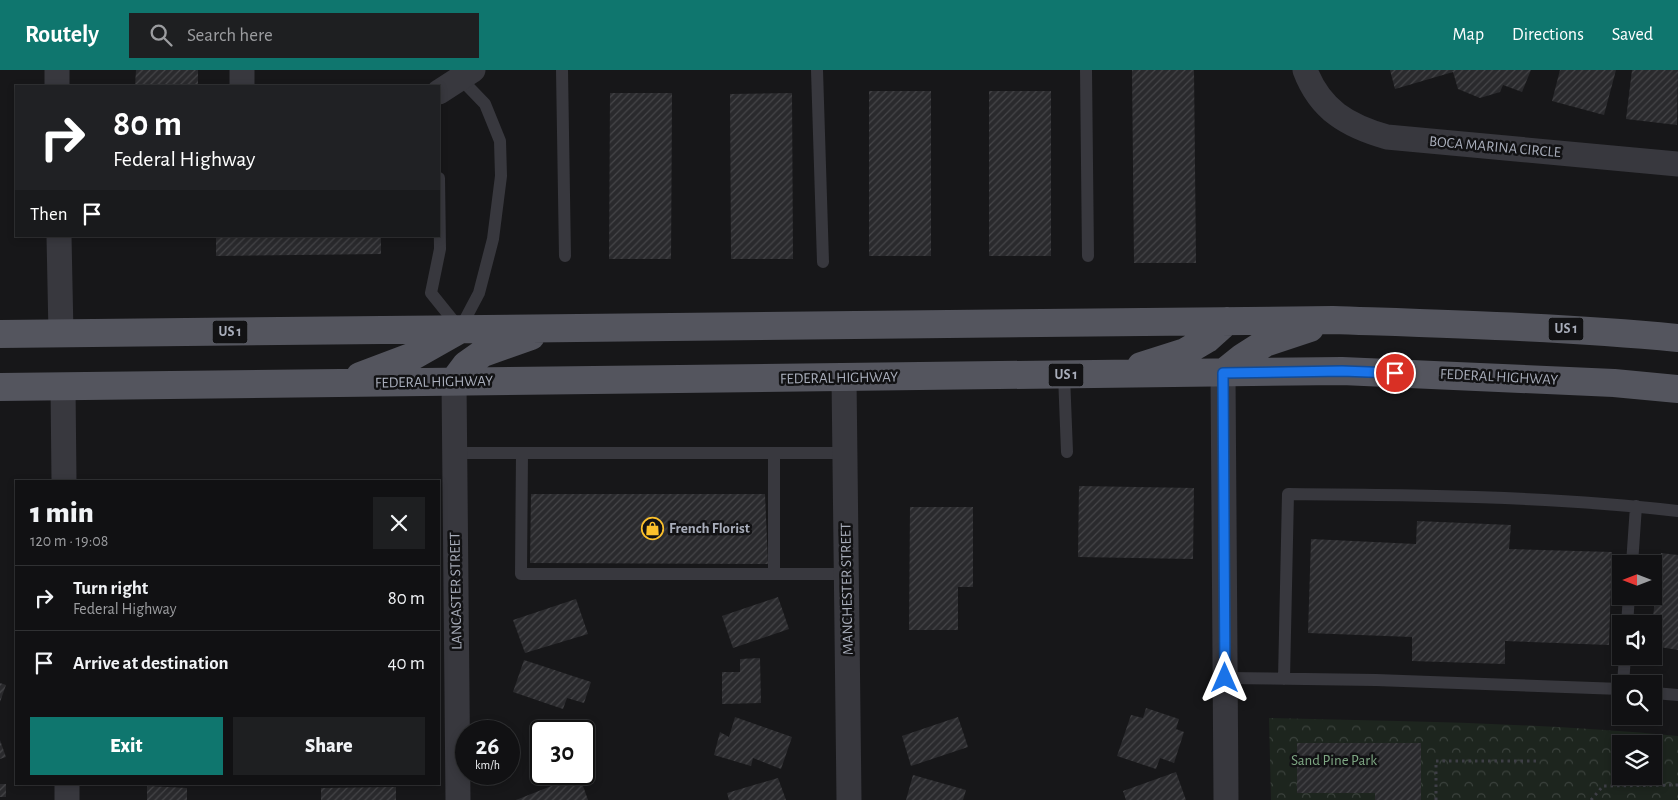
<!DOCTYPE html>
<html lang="en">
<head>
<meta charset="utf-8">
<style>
	:root { --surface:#111113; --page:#1e1f21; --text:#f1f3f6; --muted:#9c9da0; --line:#303133; --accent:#0f766e }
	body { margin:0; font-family:"Alegreya Sans",sans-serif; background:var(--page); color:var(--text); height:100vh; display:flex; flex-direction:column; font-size:19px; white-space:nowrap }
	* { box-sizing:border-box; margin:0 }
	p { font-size:16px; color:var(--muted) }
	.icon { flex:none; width:28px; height:28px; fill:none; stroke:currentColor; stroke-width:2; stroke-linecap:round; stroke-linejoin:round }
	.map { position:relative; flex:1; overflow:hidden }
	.sheet { position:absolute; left:15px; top:410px; width:425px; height:305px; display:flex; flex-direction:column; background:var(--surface); border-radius:0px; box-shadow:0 2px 8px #0003,0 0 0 1px var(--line) }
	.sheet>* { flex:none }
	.hud { position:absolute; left:15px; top:15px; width:425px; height:152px; border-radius:0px; box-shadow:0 2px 8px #0003,0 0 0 1px var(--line); background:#202124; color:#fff; overflow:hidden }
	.needle { width:32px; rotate:270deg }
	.tools { position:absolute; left:1612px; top:485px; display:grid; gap:10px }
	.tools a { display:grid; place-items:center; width:50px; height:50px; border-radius:0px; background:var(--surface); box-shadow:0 2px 8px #0003,0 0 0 1px var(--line); font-size:25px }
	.speed { position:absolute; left:455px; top:650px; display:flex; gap:10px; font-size:25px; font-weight:700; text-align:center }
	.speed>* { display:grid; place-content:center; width:65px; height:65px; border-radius:50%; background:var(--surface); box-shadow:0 2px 8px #0003,0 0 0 1px var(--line); line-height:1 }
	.speed small { font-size:12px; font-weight:400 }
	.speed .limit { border:2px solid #111; border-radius:8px; background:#fff; color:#111 }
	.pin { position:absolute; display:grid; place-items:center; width:42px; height:42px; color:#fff; margin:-21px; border:2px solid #fff; border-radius:50%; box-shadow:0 1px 5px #0007 }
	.me { position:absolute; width:55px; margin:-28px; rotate:0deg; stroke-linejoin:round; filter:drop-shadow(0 0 4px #0008) }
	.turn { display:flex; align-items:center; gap:18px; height:105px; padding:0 15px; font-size:22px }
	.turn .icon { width:65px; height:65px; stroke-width:2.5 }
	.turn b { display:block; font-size:35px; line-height:42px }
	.then { display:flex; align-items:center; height:48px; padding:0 15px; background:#0003; gap:10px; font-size:19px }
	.round { display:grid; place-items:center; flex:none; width:52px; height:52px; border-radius:0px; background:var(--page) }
	.head { display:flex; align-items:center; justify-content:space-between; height:85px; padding:0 15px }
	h1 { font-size:30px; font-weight:800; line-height:38px }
	.action { display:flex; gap:10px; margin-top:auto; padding:10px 15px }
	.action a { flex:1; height:58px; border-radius:0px; background:var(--accent); color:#fff; font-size:20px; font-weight:800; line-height:58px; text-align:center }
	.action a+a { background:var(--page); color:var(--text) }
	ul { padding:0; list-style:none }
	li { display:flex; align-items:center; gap:15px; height:65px; padding:0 15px; border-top:1px solid var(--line) }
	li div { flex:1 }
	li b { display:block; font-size:19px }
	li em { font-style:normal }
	header { display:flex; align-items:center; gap:30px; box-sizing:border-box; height:70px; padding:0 25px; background:var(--accent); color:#fff }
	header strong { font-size:24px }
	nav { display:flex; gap:28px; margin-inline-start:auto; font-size:18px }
	.search { width:350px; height:45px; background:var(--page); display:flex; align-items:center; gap:12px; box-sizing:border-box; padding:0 18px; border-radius:0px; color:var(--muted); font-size:19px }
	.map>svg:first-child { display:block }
	.forest { fill:url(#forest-crowns); fill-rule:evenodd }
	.building { fill:url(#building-hatch) }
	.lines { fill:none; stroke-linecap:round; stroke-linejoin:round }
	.path { stroke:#3e3f46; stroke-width:3; stroke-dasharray:2.5 4; stroke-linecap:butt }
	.service { stroke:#38383e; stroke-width:12 }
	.minor { stroke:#38383e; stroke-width:25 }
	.primary { stroke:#54555e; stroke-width:28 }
	.route-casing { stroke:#114b97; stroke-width:12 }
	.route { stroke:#1a73e8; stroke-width:9 }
	.labels { text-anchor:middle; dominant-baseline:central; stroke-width:5; stroke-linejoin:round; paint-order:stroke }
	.shield { fill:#121214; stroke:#7b7e88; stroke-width:1 }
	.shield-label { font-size:14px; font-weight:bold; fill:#a8adba }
	.street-label { font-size:15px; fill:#a8adba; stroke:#121214 }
	.poi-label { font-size:15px; font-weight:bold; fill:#a8adba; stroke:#121214; text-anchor:start }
	.park-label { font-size:15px; fill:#7ea683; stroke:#121214 }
</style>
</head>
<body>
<header>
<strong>Routely</strong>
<div class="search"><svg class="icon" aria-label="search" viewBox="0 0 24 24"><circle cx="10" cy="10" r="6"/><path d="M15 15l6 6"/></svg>Search here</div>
<nav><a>Map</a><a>Directions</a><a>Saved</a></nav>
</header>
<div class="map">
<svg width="1678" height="730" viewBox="0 0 1678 730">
	<defs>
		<pattern id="forest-crowns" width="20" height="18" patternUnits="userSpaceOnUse" patternTransform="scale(1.25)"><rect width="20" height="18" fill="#1d251e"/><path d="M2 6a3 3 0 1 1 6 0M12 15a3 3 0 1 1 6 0" fill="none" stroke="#3b423d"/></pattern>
		<pattern id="building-hatch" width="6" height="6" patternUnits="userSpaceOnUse" patternTransform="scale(1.25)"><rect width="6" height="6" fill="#2a2a2d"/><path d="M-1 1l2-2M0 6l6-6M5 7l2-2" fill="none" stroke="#464649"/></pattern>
	</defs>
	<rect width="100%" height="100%" fill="#171719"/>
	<path class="forest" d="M1269,648C1406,651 1542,653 1678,666V730H1271ZM1621,674H1654V706H1621Z"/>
	<path class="building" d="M136,0H198V16H135Z
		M1132,0H1194L1196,193H1134Z
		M1390,0H1531L1522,22L1503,15L1500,22L1480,28L1458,19L1453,2L1395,19Z
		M1560,0H1616L1604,45L1552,31Z
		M1632,0H1678L1677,55L1626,49Z
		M869,21H931V186H869Z
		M989,21H1051V186H989Z
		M610,23H672L671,189H609Z
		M792,23L793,189H731L730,24Z
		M216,166H381V184L216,186Z
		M1079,416L1194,418L1193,489L1078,487Z
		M531,424H765L768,494L530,493Z
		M910,437H973V517H958V560H909Z
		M1417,451L1511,455L1509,479L1612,482L1609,575L1505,571V594L1412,591V567L1308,563L1311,469L1416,474Z
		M1661,483L1678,485V580L1654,576V554H1652Z
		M778,527L789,559L733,578L722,546Z
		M576,529L588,564L525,583L513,550Z
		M760,588L761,633L722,634V602H740V589Z
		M524,590L591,612L584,633L567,628L563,639L513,622Z
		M0,613L6,615L0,632Z
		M1146,638L1179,649L1176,659L1184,662L1174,693L1160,688L1156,699L1117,686L1131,645L1143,648Z
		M735,647L792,667L781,699L753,688L751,696L714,685L720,662L729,667Z
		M958,647L968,677L911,696L902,666Z
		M561,652V661H541V669L533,670L532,653Z
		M0,670L6,687L0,689Z
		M1297,673H1421V730H1375V723H1297Z
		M1176,702L1186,730H1126L1123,721Z
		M579,705L588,730H516Z
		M913,705L966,720L963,730H906Z
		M778,708L786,730H729L727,723Z
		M0,714H6V727H0Z
		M147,716L187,718V730H147Z
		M396,717V730H321V718Z"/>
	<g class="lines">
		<path class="path" d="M1436,730V691H1536
			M1591,730L1603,716L1678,715"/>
		<path class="service" d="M562,0L565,186
			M817,0L823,192
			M1086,0L1088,186
			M439,108L440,179L431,223L460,259L479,223L493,169L501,106L500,71L485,34L458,6
			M1064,305L1067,382
			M454,383H845
			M522,383L521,504H846
			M774,383V504
			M1632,494L1636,436
			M1627,554L1629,526
			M1225,608L1376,610L1621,619
			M1284,609L1288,424C1418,425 1549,426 1678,441
			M1623,614L1625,586
			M1654,623L1678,625"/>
		<path class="minor" d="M57,0V16
			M242,0V16
			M1305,0C1320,40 1348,56 1387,67L1678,94
			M439,22L473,0
			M59,166L61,264
			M1223,303L1226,730
			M844,308L849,730
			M454,311L458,730
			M63,316L64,411
			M67,714V730"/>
		<path class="primary" d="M0,264L1333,250C1448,254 1563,257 1678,268
			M1141,296L1185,282L1207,269L1227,251
			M1223,303L1243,287L1265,273L1310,258
			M360,306L413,286L459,260
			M454,311L466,295L483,283L531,266
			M0,317L1342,301L1614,313L1678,319"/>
	</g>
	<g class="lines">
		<defs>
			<path id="route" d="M1225,608L1223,303L1342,301L1395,303"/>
		</defs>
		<use href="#route" class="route-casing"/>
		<use href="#route" class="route"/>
	</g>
	<defs>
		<symbol id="shop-ring" viewBox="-11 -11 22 22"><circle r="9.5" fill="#121214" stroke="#fcc12c" stroke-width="1.5"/><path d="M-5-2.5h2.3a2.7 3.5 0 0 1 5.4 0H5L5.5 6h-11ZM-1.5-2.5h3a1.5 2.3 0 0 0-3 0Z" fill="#fcc12c"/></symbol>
	</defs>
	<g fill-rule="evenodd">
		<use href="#shop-ring" x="640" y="446" width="25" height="25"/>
	</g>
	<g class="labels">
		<g class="shield">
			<rect x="1548.5" y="247.5" width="35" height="23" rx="4"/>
			<rect x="212.5" y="250.5" width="35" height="23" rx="4"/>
			<rect x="1048.5" y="293.5" width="35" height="23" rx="4"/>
		</g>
		<g class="shield-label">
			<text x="1566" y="259">US 1</text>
			<text x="230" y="262">US 1</text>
			<text x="1066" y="305">US 1</text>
		</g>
		<g class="street-label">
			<text transform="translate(1495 77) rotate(5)">BOCA MARINA CIRCLE</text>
			<text transform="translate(1499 307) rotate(3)">FEDERAL HIGHWAY</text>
			<text transform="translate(839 308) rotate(-1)">FEDERAL HIGHWAY</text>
			<text transform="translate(434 312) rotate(-1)">FEDERAL HIGHWAY</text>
			<text transform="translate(847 519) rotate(-91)">MANCHESTER STREET</text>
			<text transform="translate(456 521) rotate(-91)">LANCASTER STREET</text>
		</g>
		<g class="poi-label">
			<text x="669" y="458">French Florist</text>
		</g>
		<g class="park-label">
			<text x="1334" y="690">Sand Pine Park</text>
		</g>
	</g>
</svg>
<div class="tools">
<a><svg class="needle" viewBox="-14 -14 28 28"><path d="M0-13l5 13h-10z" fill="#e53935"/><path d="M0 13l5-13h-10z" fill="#9c9da0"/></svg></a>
<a><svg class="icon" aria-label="sound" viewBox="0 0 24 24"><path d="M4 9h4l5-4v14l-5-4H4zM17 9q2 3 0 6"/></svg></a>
<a><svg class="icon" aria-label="search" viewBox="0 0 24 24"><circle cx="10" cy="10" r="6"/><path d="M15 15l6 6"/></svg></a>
<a><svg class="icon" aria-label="layers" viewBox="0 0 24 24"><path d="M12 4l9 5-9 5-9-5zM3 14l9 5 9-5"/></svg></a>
</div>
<div class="speed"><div>26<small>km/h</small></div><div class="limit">30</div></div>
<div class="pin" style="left:1395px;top:303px;background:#d93025"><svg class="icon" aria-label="arrive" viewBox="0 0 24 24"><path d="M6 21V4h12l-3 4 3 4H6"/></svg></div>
<svg class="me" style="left:1225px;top:608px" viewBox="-20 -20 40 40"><path d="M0-17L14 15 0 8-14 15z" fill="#1a73e8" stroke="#fff" stroke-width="4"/></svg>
<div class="hud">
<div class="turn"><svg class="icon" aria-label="right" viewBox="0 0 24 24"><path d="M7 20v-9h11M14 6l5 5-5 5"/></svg><div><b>80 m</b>Federal Highway</div></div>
<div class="then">Then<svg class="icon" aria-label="arrive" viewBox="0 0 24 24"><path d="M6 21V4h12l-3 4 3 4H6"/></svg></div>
</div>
<section class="sheet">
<div class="head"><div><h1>1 min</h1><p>120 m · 19:08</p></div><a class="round"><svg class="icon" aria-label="close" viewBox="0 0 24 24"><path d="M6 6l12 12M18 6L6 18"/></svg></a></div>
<ul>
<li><svg class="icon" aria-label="right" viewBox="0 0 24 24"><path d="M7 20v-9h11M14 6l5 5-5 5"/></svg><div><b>Turn right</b><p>Federal Highway</p></div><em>80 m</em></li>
<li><svg class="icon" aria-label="arrive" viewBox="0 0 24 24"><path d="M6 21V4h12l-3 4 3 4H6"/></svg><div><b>Arrive at destination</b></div><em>40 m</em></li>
</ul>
<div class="action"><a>Exit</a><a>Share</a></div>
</section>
</div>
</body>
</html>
